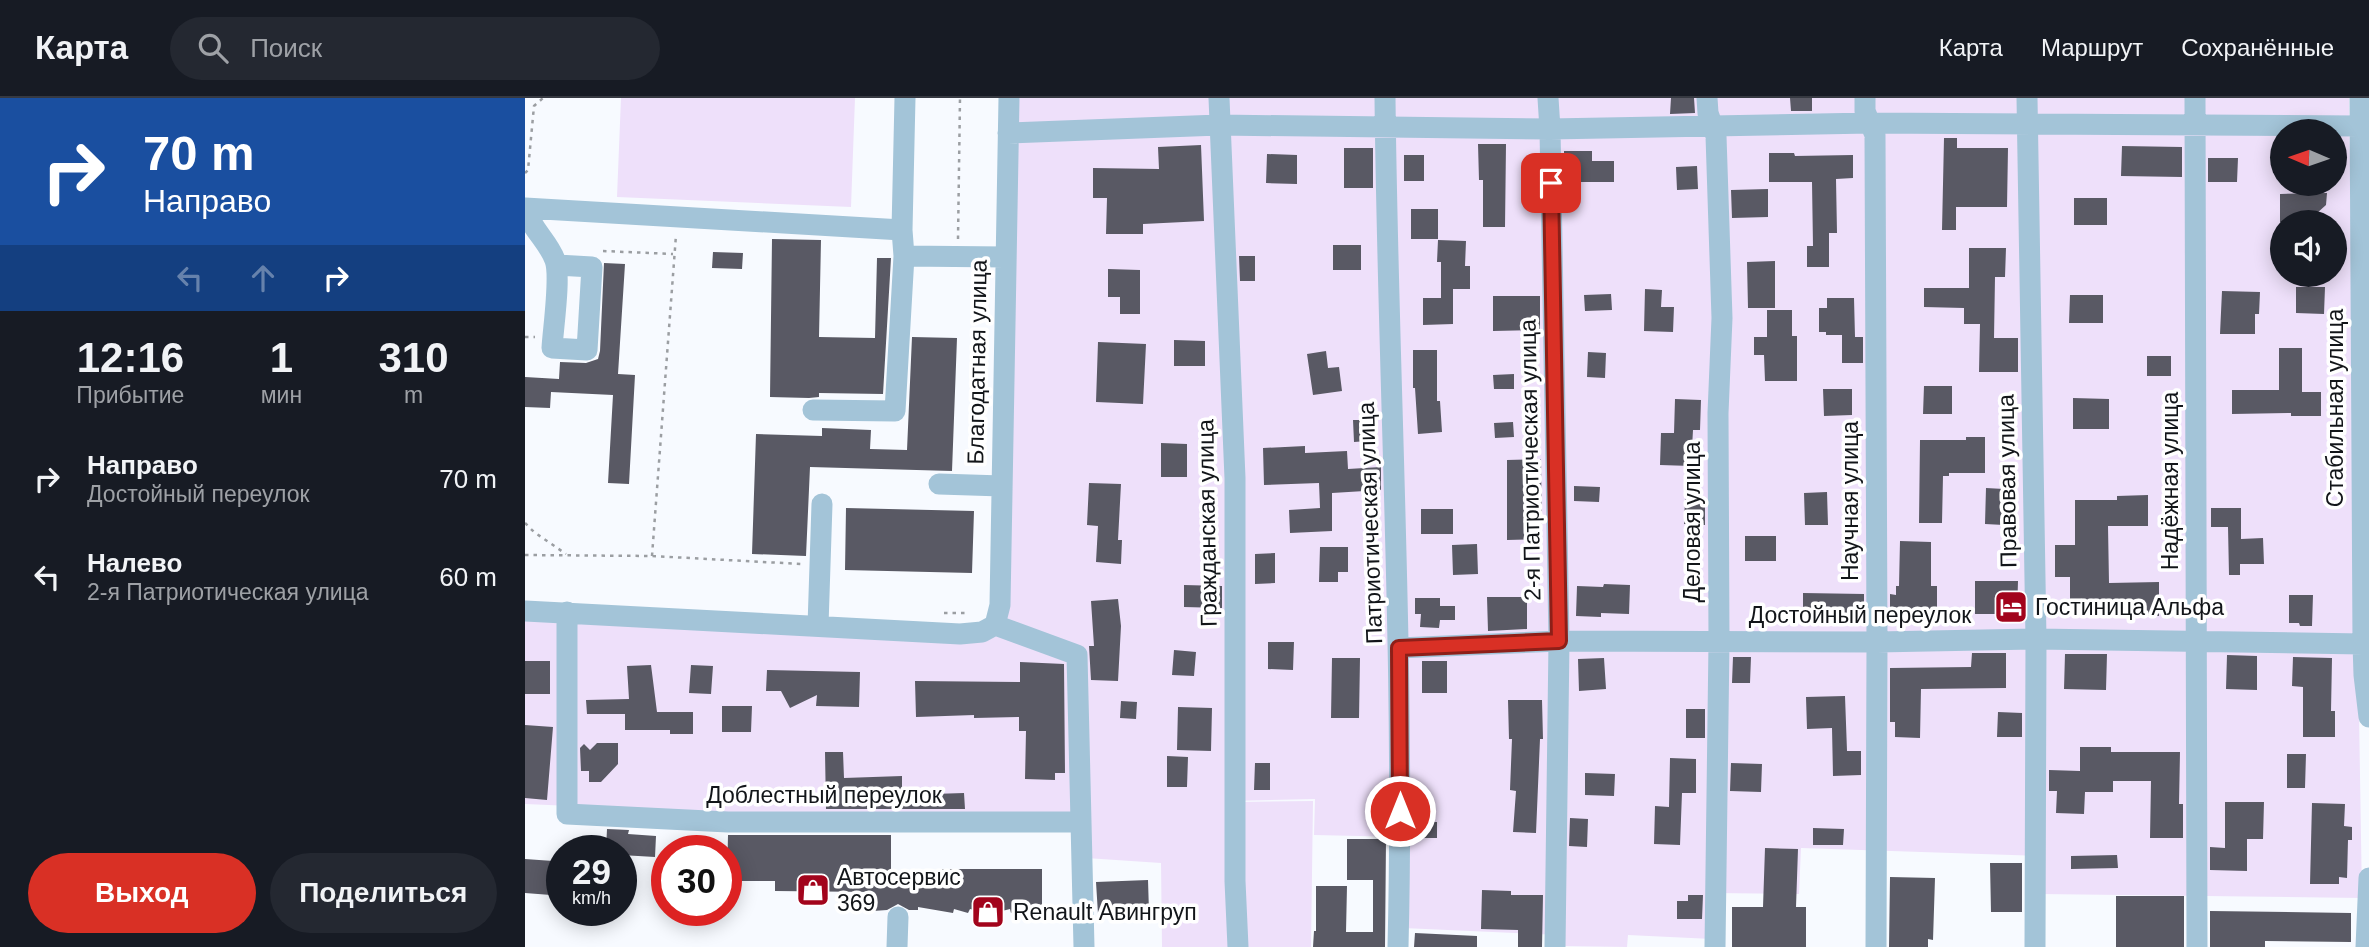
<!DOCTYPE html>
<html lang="ru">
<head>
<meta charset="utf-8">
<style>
	:root { --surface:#171b24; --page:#242831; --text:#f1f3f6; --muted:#9ea1a6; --line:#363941; --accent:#d93025 }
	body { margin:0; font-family:Helvetica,sans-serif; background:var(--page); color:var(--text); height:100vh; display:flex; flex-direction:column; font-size:26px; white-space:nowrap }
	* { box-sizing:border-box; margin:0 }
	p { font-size:23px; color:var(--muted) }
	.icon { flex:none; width:38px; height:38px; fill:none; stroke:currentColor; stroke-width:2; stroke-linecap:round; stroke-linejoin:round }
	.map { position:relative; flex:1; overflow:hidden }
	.side { display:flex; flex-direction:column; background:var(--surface); width:525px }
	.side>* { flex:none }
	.top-card { background:#1a4fa0; color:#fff; overflow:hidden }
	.needle { width:46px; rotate:272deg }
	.buttons { position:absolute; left:1745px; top:21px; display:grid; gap:14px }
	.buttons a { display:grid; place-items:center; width:77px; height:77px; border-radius:50%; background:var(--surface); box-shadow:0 4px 18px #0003; font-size:35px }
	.speed { position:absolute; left:21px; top:737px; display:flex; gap:14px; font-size:35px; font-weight:700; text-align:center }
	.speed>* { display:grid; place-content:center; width:91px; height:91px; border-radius:50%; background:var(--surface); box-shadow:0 4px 18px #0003; line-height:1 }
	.speed small { font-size:18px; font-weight:400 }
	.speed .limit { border:10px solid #d22; background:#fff; color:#111 }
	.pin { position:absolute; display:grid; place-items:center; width:60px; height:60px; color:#fff; margin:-30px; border-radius:14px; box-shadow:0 4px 10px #0006 }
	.me { position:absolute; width:77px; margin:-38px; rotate:0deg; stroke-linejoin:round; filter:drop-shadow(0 0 5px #0008) }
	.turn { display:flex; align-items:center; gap:24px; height:147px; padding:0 28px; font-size:32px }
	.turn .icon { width:91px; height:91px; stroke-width:2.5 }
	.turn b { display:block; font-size:49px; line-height:60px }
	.lanes { display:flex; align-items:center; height:66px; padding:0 28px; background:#0003; justify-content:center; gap:35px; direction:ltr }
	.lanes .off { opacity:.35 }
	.eta { display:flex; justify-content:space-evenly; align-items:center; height:119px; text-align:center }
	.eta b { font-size:42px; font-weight:700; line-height:49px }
	.action { display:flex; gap:14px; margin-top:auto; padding:14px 28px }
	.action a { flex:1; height:80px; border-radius:42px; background:var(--accent); color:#fff; font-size:28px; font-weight:700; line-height:80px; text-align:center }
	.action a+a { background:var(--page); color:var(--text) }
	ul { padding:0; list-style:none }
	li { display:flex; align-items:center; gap:21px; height:98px; padding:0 28px }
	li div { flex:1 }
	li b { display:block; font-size:26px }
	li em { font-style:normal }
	header { display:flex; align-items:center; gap:42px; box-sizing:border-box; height:98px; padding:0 35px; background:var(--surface); border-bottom:2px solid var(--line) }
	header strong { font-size:33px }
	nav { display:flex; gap:38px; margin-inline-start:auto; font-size:24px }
	.search { width:490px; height:63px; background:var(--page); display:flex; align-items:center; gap:18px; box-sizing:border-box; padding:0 24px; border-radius:38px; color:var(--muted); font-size:26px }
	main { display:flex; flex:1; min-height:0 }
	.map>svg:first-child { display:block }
	.green { fill:#eee0fa; fill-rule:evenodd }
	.building { fill:#595964 }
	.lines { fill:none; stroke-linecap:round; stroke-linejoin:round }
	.path { stroke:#9b9ea2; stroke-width:2.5; stroke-dasharray:3.5 5; stroke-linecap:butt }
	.minor { stroke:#a3c4d8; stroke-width:21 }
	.route-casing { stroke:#8d1f18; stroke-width:18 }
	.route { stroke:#d93025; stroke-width:12 }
	.labels { text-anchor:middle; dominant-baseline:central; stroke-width:7; stroke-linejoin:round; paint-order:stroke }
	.street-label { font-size:23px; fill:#121519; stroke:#fff }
	.poi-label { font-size:23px; fill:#121519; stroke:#fff; text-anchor:start }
</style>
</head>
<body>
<header>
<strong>Карта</strong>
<div class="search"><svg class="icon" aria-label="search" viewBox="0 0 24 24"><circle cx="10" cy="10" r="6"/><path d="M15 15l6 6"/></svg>Поиск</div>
<nav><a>Карта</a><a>Маршрут</a><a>Сохранённые</a></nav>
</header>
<main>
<section class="side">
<div class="top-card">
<div class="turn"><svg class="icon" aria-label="right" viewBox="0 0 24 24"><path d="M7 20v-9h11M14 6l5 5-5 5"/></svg><div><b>70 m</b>Направо</div></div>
<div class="lanes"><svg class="icon off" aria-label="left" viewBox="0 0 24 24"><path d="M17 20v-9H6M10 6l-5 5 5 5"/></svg><svg class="icon off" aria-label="ahead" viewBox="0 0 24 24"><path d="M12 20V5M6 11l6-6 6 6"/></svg><svg class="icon" aria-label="right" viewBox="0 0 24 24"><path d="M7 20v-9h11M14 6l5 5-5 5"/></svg></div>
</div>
<div class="eta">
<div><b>12:16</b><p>Прибытие</p></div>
<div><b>1</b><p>мин</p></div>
<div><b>310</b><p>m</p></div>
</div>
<ul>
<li><svg class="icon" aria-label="right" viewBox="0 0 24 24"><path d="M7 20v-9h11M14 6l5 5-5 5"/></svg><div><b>Направо</b><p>Достойный переулок</p></div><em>70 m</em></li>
<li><svg class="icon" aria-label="left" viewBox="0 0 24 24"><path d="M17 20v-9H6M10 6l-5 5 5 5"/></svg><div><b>Налево</b><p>2-я Патриотическая улица</p></div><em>60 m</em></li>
</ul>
<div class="action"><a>Выход</a><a>Поделиться</a></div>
</section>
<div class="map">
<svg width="1844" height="849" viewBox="0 0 1844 849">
	<rect width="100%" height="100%" fill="#f7faff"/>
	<path class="green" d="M96,0H330L326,109L92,99Z
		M492,0H1824L1837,800L1515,796V758L1276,750L1274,796L1188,795L1187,841L1103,837L1102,849L1035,848V837L878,830L879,739L789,737L790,701L705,703L709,849H637L636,765L561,760V718H278L0,706V518L478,535ZM1757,33H1810V86H1757ZM1757,124H1810V177H1757Z
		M788,703L786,849H717L714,704Z"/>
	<path class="building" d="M1146,0H1169L1170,15L1145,16Z
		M1265,0H1287V13H1266Z
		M1419,40H1432V50H1483L1482,109H1431V132H1417Z
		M953,46H981L980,129H958V82H954Z
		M676,47L679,123L618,126V136H581L582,100H568V70L634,71L633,49Z
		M1597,48L1657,49V79L1596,78Z
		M819,50H848V90H819Z
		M1039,53H1067V63H1089V84H1039Z
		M1244,55H1269L1270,58L1328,57V80L1311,81L1312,135H1304V169H1282V148H1288L1287,84H1244Z
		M742,56L772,57V86L741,85Z
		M879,57H899V83H879Z
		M1683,60H1713L1712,84H1683Z
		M1172,68L1173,91L1152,92L1151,69Z
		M1243,91V119L1207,120L1206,92Z
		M1802,95L1801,107L1782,124H1755V96Z
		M1549,100H1582V127H1549Z
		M886,111H913V141H886Z
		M247,141L296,142L294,239L350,240L352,160H366L358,296L294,295V299L284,300L245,299Z
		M913,142L941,143L940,168H945V191H928V226L898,227V200H916V164H912Z
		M808,147H836V172H808Z
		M1444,150H1481L1480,179H1470L1469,240H1493V274H1454L1455,226H1439V210L1399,209V190H1444Z
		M188,154L218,155L217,171L187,170Z
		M714,158H730V183H715Z
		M1250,163V210H1223L1222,164Z
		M79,165L100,166L93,276L110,277L104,386L83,385L88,297L26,294L25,310L0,309V279L34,281L35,264L61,265L73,261L75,253Z
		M583,171L615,172V216H595V199H583Z
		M1771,189H1800L1799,216L1771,215Z
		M1120,191L1137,192L1136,209H1149L1148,234L1119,233Z
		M1697,193L1735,194L1734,216H1730V236H1695Z
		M1086,196L1087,212L1060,213L1059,197Z
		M1545,197H1578V225H1544Z
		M968,198H1015V232L968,233Z
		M1302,200H1329L1330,239H1338V265H1317V237H1301V234H1294V210H1302Z
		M1242,212H1267V238H1272V283H1240L1239,257H1229V239H1242Z
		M387,239L432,240L427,373L285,369L281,458L227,456L231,336L297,338V330L346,332L345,351L382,352Z
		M649,242L680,243V268H649Z
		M573,244L621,246L618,306L571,304Z
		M1754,250H1777V294H1796V318H1766V315L1707,316V292H1754Z
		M888,252H912V303H915L917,334L893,336L890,290H888Z
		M801,253L803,270L814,269L817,293L788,297L782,256Z
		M1063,254L1081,255L1080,280L1062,279Z
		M1622,258H1646V278H1622Z
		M989,276V291H969L968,277Z
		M1399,288H1427V316H1398Z
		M1298,291H1327V317L1299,318Z
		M1548,300L1584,301V331H1548Z
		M1150,301L1176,302L1175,332H1168L1166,368L1135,367L1136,335H1149Z
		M828,322H841L842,343L829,344Z
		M988,324L989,339L970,340L969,325Z
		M1441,339H1460V375H1424V378H1418L1417,425H1394L1395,342H1441Z
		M636,345L662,346V379H636Z
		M780,348V355L822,353L823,371L856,369V392L807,395V433L765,435L764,412L795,410L794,385L739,387L738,350Z
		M1016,361L1017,441L982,442V362Z
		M564,385L596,386L593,442H597L596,466L571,464L573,428L562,427Z
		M1049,388L1075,389L1074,404L1049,403Z
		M1461,390L1479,391V427L1460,426Z
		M1302,394L1303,427H1280L1279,395Z
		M1623,397V428H1583L1584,485L1634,484V518H1597V515H1545V479H1530V447H1550V402H1592V398Z
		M1160,401L1180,402V427L1159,426Z
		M321,410L449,413L447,475L320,472Z
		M1686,410H1716V441L1738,440L1739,466H1715V477H1704L1703,429H1686Z
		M896,411H928V436H896Z
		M1220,438H1251V463H1220Z
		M1375,443L1406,444V488H1412V522H1365V496L1371,497V488H1374Z
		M952,446L953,476L928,477L927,447Z
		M795,449H823V474H813V484H794Z
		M750,455V485L730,486V456Z
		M1450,483H1493L1492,516H1450Z
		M1079,486L1105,487L1104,516L1076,515V519L1051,518L1052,488L1078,489Z
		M659,487L697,488V510L659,509Z
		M1278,495L1339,496V526L1278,525Z
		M1764,497H1788L1787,528H1775L1774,525H1764Z
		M962,499H1002V531L963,533Z
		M890,500H915V508H930V522H915L914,530L895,529L896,516H890Z
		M593,501L596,528L593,583L566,582L564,548H569L566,503Z
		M743,544H769L768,572L743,571Z
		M649,552L671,554L669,578L647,577Z
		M1447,555H1481V590L1396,591L1395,640L1370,639V624H1365V570L1446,569Z
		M1540,556H1582L1581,592L1539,591Z
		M1702,557L1732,558V592L1701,591Z
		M1208,559H1226L1225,585H1207Z
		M1768,559L1807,560L1806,613H1810V639H1778V589L1767,588Z
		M807,560H835L834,620H806Z
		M1079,560L1081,591L1054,593L1053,561Z
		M0,563H25V596H0Z
		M897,563H922V595H897Z
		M495,564L539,566L540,675H530V682L500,681L501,633H494V619L449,620V617L391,619L390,583L495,584Z
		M126,567L132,614H168V636H145V632H100V616H62L61,602L104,601L102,568Z
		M166,567L188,568L186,596L164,595Z
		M242,572L335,574L334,609L291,608L292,597L265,610L256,593H241Z
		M1320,598L1322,653H1336V677L1308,678L1307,630L1282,631L1281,599Z
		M983,602H1017L1018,641H1015L1011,735L988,734L991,693L985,692L987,641H984Z
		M596,603L612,604L611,621L595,620Z
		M197,608H227L226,634H197Z
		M653,609L687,610L686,653L652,652Z
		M1161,611H1180V640H1161Z
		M1473,614L1497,615V639H1472Z
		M0,627L28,629L22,702L0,700Z
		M72,645H93V666L76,684H64V673H56L55,650L59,646L65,652Z
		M1555,649H1586V654H1655L1654,706H1658V740H1625L1626,683H1588V694H1560L1559,716L1531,715L1532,693H1524V672L1555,673Z
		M300,654H318L319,680L377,678V697L439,695L440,711H301Z
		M1762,656H1781L1780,690H1762Z
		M642,658L663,659L662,689H642Z
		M1145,660L1171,661V695H1157L1155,747L1129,746L1130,708L1144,709Z
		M730,665H745V692H729Z
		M1206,665L1237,666L1236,694L1205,693Z
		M1060,675L1090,676L1089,698L1060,697Z
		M1700,704H1739L1738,741H1722V773L1685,772V749L1700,750Z
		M1787,705L1820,706L1819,728L1827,729V742H1823L1822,780L1814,779V786H1785Z
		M1045,720L1063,721L1062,749L1044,748Z
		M888,724H912V740H888Z
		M1288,730L1319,731L1318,747H1288Z
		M82,731L104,732L103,736L131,738L130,759L96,757V752H81Z
		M203,737H366V774L411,773V771H517V812L501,815L500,811L486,815L485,811L473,814H457L445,811L443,815L429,811L428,815L393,809V812H384L373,806L362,812L348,813L347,794L250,793V783H202Z
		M822,741H861L860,849H788L789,833H791V788H822L821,834H848V782H822Z
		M1240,750L1273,751L1271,809H1281V849H1207V809H1238Z
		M1592,757L1593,770L1546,771V758Z
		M0,761L28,763L26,797L0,795Z
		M1465,765H1497V814H1466Z
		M1365,779L1410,780L1408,842L1403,841V849H1364Z
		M623,782L624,814L573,816L571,784Z
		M957,792L986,793V797H1018L1017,849H993V832L956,831Z
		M1163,797H1178L1177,821H1152V803H1163Z
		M1591,798H1659V849H1591Z
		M1685,813L1826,815V844L1740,843V849H1685Z
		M890,835L952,838V849H889Z"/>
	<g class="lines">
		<path class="path" d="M0,75L3,72L9,8L18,0
			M433,141L435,0
			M78,153L148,156
			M0,239H10
			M0,425L9,434L41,456
			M0,457L127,458L276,466
			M127,458L151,137
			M419,515H440"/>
		<path class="minor" d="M694,0L710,380V783L713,849
			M860,0C863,283 880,566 873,849
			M1023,0L1025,31L1034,543L1030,849
			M1182,0L1183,15L1191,38L1197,220L1193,315L1194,544L1190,849
			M1340,0V13L1350,37L1352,544L1351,849
			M1502,0L1511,541L1510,849
			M1670,0L1672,849
			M1835,0L1838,546L1839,577L1844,619
			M483,35L694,27L1025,31L1345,25L1835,28
			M0,110L377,132L379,158L370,313L288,312
			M0,110C6,131 23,143 30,162C36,178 28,231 27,250L62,252L67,169L32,167
			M377,132L380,0
			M379,158L480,159
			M414,386L477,388
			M0,513L435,536L457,534L470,527L475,507L484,0
			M42,514V716L203,724H556
			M470,527L552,557L559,849
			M293,528L297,406
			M874,550L1034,543L1352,544L1511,541L1838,546
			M372,849L373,819
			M1841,849L1844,780"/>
	</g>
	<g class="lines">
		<defs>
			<path id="route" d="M875,713L874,550L1034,543L1026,85"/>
		</defs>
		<use href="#route" class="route-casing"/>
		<use href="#route" class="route"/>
	</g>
	<defs>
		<symbol id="hotel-square" viewBox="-11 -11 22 22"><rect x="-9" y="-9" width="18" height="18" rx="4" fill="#a2041c" stroke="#fff"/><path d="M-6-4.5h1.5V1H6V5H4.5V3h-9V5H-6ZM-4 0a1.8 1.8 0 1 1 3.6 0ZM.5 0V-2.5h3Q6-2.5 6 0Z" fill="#fff"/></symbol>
		<symbol id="shop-square" viewBox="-11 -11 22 22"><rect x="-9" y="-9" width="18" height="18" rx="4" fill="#a2041c" stroke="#fff"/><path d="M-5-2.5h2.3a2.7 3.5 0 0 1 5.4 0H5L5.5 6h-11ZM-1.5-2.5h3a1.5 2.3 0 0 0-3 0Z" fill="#fff"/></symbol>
	</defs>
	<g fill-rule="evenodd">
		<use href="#hotel-square" x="1467" y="490" width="38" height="38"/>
		<use href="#shop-square" x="269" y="773" width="38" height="38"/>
		<use href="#shop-square" x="444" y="795" width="38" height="38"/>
	</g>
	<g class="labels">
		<g class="street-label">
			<text transform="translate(452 264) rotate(-89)">Благодатная улица</text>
			<text transform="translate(1810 310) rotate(-90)">Стабильная улица</text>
			<text transform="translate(1005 362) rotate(-91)">2-я Патриотическая улица</text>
			<text transform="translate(1482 383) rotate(-91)">Правовая улица</text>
			<text transform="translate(1645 383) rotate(-90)">Надёжная улица</text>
			<text transform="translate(1325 403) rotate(-90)">Научная улица</text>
			<text transform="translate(1167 424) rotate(-90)">Деловая улица</text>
			<text transform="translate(682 425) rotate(-91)">Гражданская улица</text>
			<text transform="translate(845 425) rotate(-92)">Патриотическая улица</text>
			<text x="1335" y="517">Достойный переулок</text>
			<text x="299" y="697">Доблестный переулок</text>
		</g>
		<g class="poi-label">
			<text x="1510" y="509">Гостиница Альфа</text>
			<text x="312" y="779">Автосервис<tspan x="312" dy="26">369</tspan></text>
			<text x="488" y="814">Renault Авингруп</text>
		</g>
	</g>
</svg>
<div class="buttons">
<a><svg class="needle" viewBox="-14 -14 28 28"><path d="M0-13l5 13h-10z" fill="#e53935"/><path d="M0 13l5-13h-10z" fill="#9ea1a6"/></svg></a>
<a><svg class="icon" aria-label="sound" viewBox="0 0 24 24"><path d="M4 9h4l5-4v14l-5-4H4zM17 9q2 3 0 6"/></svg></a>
</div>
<div class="speed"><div>29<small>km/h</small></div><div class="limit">30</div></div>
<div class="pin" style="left:1026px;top:85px;background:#d93025"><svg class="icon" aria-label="arrive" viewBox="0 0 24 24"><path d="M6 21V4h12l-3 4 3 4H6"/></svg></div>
<svg class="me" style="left:875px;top:713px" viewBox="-20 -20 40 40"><circle r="17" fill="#d93025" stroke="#fff" stroke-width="3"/><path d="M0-11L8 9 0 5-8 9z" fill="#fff"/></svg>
</div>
</main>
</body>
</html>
